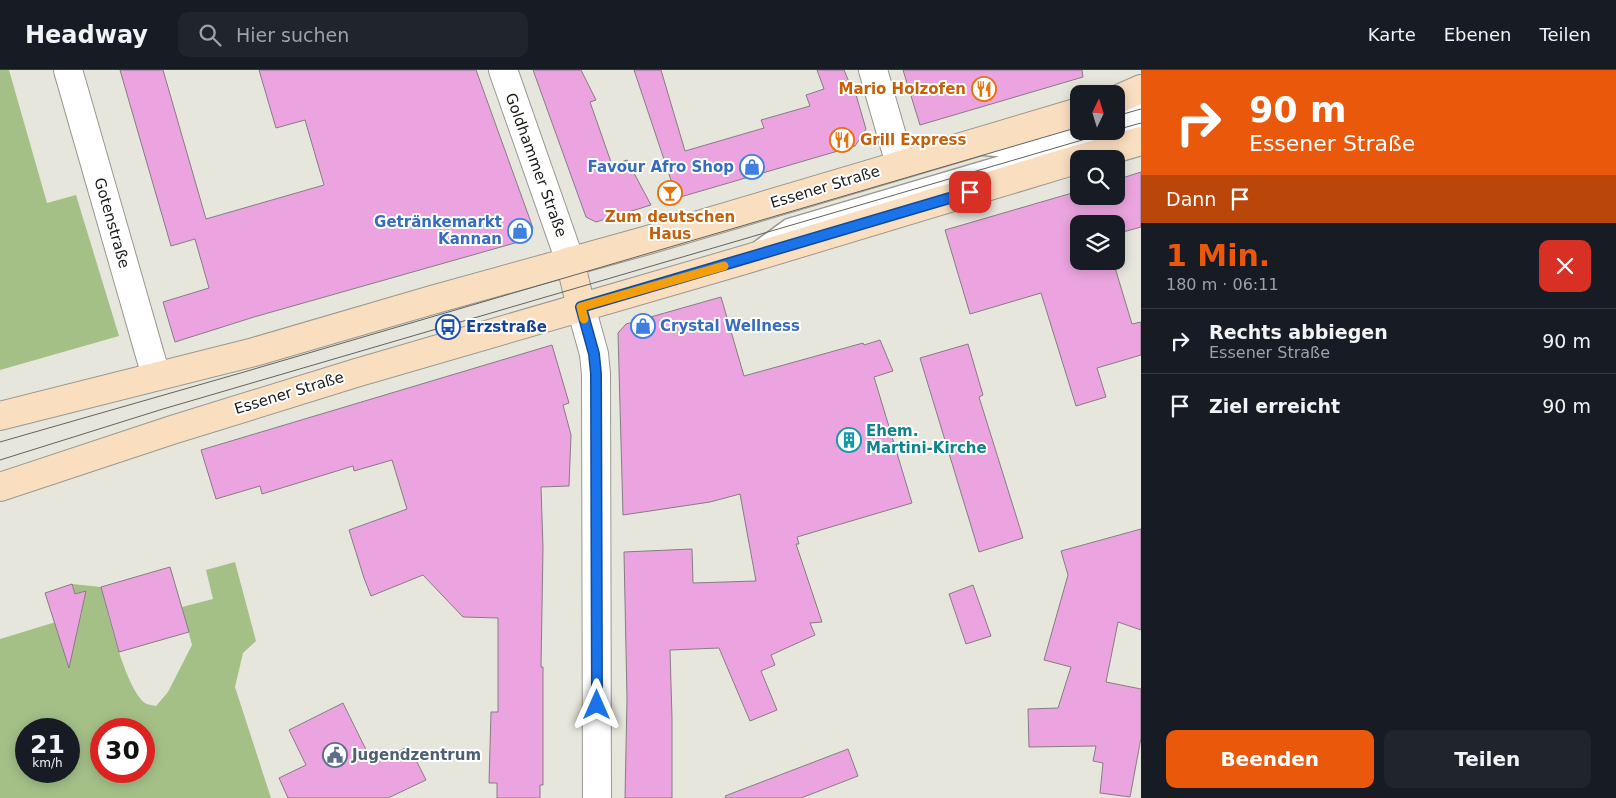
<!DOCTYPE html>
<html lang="de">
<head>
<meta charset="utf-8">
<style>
	:root { --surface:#171b24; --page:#20242c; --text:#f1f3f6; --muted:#9ea1a6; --line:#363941; --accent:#ea580c }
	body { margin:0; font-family:"DejaVu Sans",sans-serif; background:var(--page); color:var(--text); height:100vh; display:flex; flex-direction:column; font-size:19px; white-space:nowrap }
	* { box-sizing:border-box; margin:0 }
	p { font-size:16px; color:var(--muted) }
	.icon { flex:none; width:28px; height:28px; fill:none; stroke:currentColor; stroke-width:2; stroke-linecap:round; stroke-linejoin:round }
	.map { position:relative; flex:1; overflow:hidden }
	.details { display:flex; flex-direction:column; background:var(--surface); width:475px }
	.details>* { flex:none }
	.guide { background:#ea580c; color:#fff; overflow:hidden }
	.needle { width:32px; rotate:4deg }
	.tools { position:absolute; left:1070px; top:15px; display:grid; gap:10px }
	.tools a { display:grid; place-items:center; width:55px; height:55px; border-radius:10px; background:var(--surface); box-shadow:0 2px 12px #0003; font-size:25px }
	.speed { position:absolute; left:15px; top:648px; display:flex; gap:10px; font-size:25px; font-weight:700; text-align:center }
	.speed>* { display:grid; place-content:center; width:65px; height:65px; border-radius:50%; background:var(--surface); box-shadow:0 2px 12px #0003; line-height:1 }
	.speed small { font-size:12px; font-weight:400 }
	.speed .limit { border:8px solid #d22; background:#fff; color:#111 }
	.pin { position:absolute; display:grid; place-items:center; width:42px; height:42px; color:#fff; margin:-21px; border-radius:10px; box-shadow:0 2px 8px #0006 }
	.me { position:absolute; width:55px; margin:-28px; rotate:0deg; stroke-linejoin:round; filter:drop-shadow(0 0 4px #0008) }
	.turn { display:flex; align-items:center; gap:18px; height:105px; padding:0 25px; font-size:22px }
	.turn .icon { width:65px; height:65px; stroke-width:2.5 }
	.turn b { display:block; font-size:35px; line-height:42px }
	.then { display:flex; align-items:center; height:48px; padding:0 25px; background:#0003; gap:10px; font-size:19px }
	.round { display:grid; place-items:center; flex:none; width:52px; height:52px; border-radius:10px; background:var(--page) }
	.headline { display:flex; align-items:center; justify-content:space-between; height:85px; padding:0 25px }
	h1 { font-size:30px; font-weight:800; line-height:38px; color:var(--accent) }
	.primary-button { display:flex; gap:10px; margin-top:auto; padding:10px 25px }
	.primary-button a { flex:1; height:58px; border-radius:10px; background:var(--accent); color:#fff; font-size:20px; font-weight:800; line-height:58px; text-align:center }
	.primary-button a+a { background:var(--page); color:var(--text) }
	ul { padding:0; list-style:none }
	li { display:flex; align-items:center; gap:15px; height:65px; padding:0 25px; border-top:1px solid var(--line) }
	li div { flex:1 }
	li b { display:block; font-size:19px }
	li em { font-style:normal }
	header { display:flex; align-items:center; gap:30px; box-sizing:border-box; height:70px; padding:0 25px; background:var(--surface); border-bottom:1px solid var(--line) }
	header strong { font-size:24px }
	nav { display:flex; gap:28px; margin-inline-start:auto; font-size:18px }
	.search { width:350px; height:45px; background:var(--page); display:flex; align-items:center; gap:12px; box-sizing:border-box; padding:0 18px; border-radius:10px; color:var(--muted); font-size:19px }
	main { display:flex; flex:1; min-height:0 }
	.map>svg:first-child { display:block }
	.green { fill:#a4c087; fill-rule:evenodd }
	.building { fill:#eba4df; stroke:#847e83 }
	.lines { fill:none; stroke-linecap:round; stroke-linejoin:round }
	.lane-casing { stroke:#9a9890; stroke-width:19 }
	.street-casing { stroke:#9a9890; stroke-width:30 }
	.secondary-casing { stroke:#9a9890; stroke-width:30 }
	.lane { stroke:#fff; stroke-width:16 }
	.street { stroke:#fff; stroke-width:28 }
	.secondary { stroke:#fadec0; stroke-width:28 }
	.tram { stroke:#63625d; stroke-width:1 }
	.route-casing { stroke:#114b97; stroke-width:12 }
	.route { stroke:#1a73e8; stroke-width:9 }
	.slow { stroke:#f59e0b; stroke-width:9 }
	.labels { text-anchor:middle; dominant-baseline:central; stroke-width:4; stroke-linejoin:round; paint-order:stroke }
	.food-label { font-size:15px; font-weight:bold; fill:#c56008; stroke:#fff; text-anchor:end }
	.street-label { font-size:15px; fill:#1b1a17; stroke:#fff }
	.shop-label { font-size:15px; font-weight:bold; fill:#366cbe; stroke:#fff; text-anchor:end }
	.transit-label { font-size:15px; font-weight:bold; fill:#164399; stroke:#fff; text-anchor:start }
	.culture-label { font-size:15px; font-weight:bold; fill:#0d838f; stroke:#fff; text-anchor:start }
	.service-label { font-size:15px; font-weight:bold; fill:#4e5e75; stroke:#fff; text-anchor:start }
</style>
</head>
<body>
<header>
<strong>Headway</strong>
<div class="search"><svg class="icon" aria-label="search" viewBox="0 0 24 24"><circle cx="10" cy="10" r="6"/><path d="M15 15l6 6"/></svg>Hier suchen</div>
<nav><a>Karte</a><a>Ebenen</a><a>Teilen</a></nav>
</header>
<main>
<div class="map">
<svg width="1141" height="728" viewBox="0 0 1141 728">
	<rect width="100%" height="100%" fill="#e7e6dd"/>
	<path class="green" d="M0,0H9L47,133L76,125L119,266L0,300Z
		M235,492L256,571L243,583L235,617L271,728H0V569L82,544L72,514L101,517C108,542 125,618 145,633C148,635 153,635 156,636L168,622L192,575L182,537L213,529L206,500ZM26,659H69V701H26ZM101,659H144V701H101Z"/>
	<path class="building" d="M120,0H163L206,149L324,115L305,50L276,58L259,0H476L533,158L529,169L254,247L175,272L163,232L209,218L195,169L171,176Z
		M533,0H581L596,30L590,32L612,95L627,90L651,135L596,152L586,147Z
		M634,0H661L685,81L764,58L761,50L810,36L806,25L824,19L817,0H844L849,12L852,11L866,59L855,76L677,128Z
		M903,0H1082L1083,7L920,55Z
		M1141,102V157L1116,164V154H1079V191H1113L1132,254L1141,252V285L1097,298L1106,327L1076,336L1041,223L970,244L945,160L1079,121V126H1116V110Z
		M721,227L744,306L863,273L864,275L880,270L893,301L874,307L912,433L797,467L799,474H796L822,552L810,553L815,565L771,585L775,595L761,601L777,640L750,651L719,578L670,580L672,648V728H625L627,629L624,482L692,479L693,513L756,511L740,424L710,432L623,445L618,263L626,254Z
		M968,274L983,325L979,327L1023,468L979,482L920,288Z
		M552,275L569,333L563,335L571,365L569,416L541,417L543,478L541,597H543V715H540V728H497V713H489L491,642H498V548L463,547L423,505L371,526L364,508L349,460L407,439L392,390L354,401L353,396L262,424L260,416L216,429L201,380Z
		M1141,459V560L1118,552L1106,612L1141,619V668L1130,727L1100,723L1103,693L1093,691L1096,676L1029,677L1028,639L1058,638L1071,597L1044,590L1068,505L1061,481Z
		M170,497L189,562L119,582L101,517Z
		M72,514L75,524L86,521L69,598L45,523Z
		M973,515L991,566L966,574L949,524Z
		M343,633L373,694L409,676L426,710L388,728H288L279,708L306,695L289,660Z
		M848,679L858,706L801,728H726L725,726Z"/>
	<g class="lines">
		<defs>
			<path id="lane" d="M1116,46L1141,39
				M1116,60L1141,53
				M984,77L1006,79L1079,57
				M760,178L789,157L1113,61"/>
			<path id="street" d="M68,0L156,306
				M503,0L570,191
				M873,0L900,94
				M581,237L594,284L596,304L597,728"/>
			<path id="secondary" d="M1116,30L1141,19
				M1080,89L1141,71
				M570,191L581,237
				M0,346L254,282L432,230L648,170L1079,42
				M0,417L172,360L356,303L744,190L1079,89"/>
		</defs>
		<use href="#lane" class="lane-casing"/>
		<use href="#street" class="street-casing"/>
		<use href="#secondary" class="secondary-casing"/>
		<use href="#lane" class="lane"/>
		<use href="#street" class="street"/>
		<use href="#secondary" class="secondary"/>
		<path class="tram" d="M1116,46L1141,39
			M1116,60L1141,53
			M0,372L244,302L1079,57
			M0,390L163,339L1113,61"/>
	</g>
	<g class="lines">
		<defs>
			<path id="route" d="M597,635L596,304L594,284L581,237L970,122"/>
		</defs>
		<use href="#route" class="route-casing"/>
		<use href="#route" class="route"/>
		<path class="slow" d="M584,249L581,237L724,196"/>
	</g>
	<defs>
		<symbol id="restaurant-ring" viewBox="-11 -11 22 22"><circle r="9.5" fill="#fff" stroke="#e8710a" stroke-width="1.5"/><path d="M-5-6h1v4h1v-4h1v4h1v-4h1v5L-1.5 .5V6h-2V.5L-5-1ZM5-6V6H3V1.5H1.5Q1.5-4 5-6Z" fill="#e8710a"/></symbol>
		<symbol id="shop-ring" viewBox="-11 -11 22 22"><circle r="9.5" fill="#fff" stroke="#3f7fe0" stroke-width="1.5"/><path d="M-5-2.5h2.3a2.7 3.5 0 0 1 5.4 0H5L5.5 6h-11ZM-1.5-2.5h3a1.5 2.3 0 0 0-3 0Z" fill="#3f7fe0"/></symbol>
		<symbol id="bar-ring" viewBox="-11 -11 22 22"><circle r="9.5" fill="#fff" stroke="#e8710a" stroke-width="1.5"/><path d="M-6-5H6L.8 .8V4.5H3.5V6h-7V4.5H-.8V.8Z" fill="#e8710a"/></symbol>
		<symbol id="bus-ring" viewBox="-11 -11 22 22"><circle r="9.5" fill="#fff" stroke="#1a4fb4" stroke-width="1.5"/><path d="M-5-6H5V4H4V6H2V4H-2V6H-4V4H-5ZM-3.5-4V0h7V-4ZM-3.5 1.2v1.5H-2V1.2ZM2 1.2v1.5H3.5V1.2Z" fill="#1a4fb4"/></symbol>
		<symbol id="building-ring" viewBox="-11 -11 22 22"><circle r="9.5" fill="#fff" stroke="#0f9aa8" stroke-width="1.5"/><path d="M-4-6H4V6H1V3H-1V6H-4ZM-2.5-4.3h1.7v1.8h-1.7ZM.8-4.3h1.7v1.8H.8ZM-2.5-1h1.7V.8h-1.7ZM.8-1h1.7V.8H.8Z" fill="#0f9aa8"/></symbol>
		<symbol id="civic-ring" viewBox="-11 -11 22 22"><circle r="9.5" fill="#fff" stroke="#5c6f8a" stroke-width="1.5"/><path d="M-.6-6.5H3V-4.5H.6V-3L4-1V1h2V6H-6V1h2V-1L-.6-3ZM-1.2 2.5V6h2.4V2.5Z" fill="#5c6f8a"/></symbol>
	</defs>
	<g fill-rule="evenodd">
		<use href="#restaurant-ring" x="970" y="5" width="28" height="28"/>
		<use href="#restaurant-ring" x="828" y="56" width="28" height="28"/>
		<use href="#shop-ring" x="738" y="83" width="28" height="28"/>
		<use href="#bar-ring" x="656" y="109" width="28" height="28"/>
		<use href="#shop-ring" x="506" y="147" width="28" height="28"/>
		<use href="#shop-ring" x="629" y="242" width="28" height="28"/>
		<use href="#bus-ring" x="434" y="243" width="28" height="28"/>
		<use href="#building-ring" x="835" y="356" width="28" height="28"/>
		<use href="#civic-ring" x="321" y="671" width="28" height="28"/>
	</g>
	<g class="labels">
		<g class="food-label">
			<text x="966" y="19">Mario Holzofen</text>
			<text x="860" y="70" text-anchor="start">Grill Express</text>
			<text x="670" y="147" text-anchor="middle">Zum deutschen<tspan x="670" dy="17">Haus</tspan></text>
		</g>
		<g class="street-label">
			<text transform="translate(536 95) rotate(70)">Goldhammer Straße</text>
			<text transform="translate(825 117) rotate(-17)">Essener Straße</text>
			<text transform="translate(112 153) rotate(74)">Gotenstraße</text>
			<text transform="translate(289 323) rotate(-17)">Essener Straße</text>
		</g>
		<g class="shop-label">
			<text x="734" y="97">Favour Afro Shop</text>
			<text x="502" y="152">Getränkemarkt<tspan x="502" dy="17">Kannan</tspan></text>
			<text x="660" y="256" text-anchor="start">Crystal Wellness</text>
		</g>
		<g class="transit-label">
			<text x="466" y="257">Erzstraße</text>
		</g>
		<g class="culture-label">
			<text x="866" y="361">Ehem.<tspan x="866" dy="17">Martini-Kirche</tspan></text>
		</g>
		<g class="service-label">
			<text x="352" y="685">Jugendzentrum</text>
		</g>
	</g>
</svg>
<div class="tools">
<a><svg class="needle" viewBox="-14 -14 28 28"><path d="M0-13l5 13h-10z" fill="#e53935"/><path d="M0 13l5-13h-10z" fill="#9ea1a6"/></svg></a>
<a><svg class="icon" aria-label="search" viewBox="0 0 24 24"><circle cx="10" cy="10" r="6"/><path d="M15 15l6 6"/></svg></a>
<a><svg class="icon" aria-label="layers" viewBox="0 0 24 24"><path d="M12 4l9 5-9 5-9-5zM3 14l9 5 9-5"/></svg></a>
</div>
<div class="speed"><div>21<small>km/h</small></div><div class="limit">30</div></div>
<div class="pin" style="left:970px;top:122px;background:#d93025"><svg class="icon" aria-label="arrive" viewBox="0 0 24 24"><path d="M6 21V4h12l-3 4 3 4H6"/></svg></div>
<svg class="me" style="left:597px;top:635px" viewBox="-20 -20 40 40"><path d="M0-17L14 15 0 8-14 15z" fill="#1a73e8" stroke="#fff" stroke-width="4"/></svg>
</div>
<section class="details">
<div class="guide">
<div class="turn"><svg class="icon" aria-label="right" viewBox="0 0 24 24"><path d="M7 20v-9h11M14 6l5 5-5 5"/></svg><div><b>90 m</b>Essener Straße</div></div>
<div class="then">Dann<svg class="icon" aria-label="arrive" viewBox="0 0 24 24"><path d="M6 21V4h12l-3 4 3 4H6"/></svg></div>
</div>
<div class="headline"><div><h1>1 Min.</h1><p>180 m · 06:11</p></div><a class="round" style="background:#d93025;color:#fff"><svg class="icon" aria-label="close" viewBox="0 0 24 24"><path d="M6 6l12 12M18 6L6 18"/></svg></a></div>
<ul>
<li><svg class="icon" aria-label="right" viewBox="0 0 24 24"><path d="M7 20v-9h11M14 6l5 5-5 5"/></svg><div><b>Rechts abbiegen</b><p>Essener Straße</p></div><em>90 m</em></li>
<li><svg class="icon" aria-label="arrive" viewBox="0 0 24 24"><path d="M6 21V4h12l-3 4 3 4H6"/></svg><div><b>Ziel erreicht</b></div><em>90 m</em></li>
</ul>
<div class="primary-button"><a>Beenden</a><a>Teilen</a></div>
</section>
</main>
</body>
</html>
